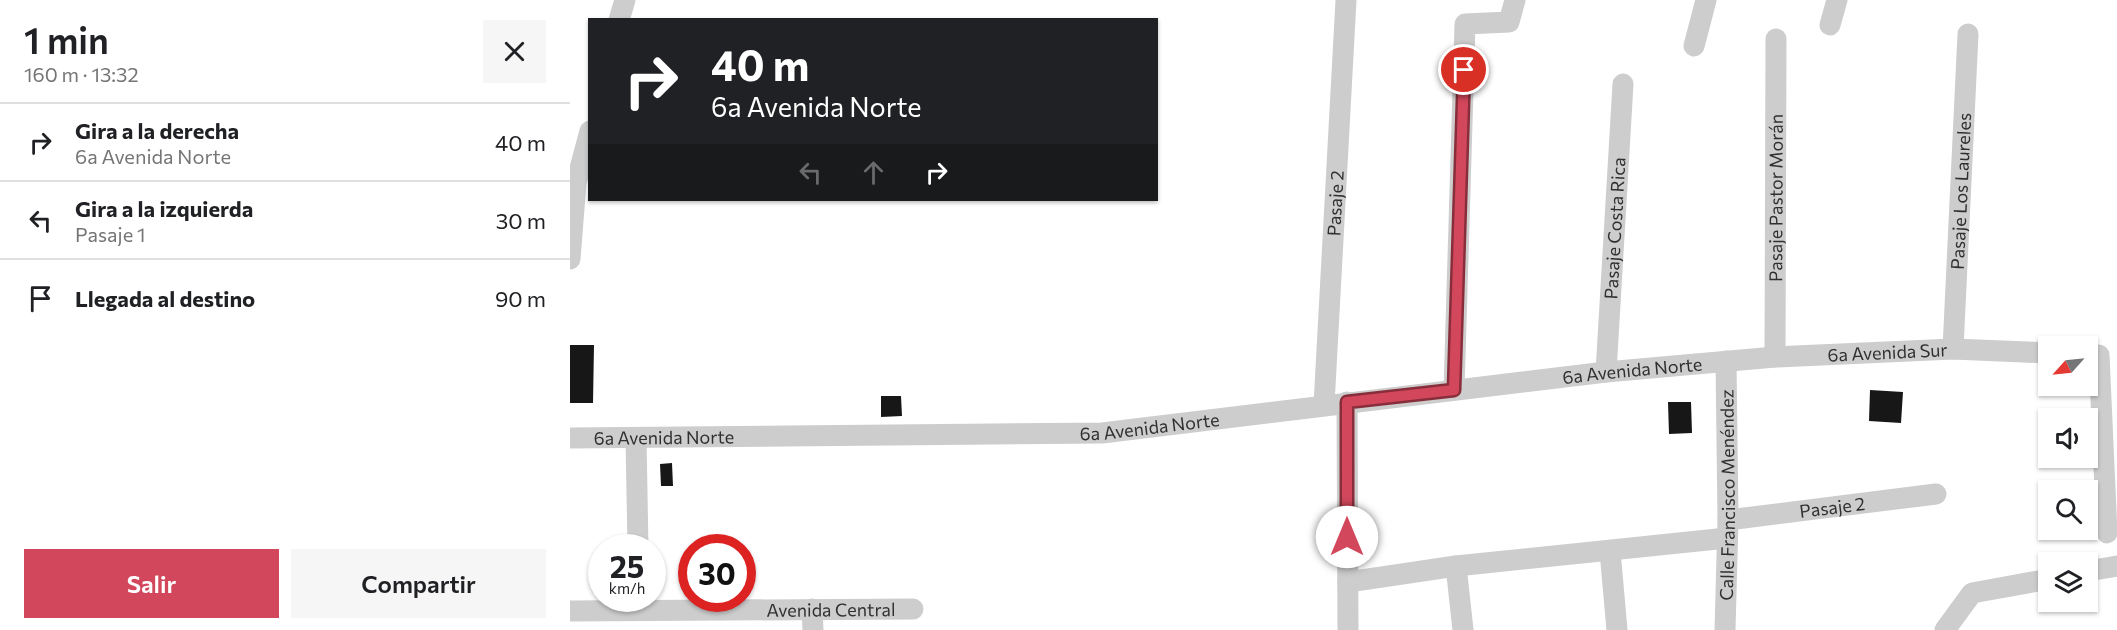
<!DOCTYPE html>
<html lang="es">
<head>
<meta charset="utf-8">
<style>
	:root { --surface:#fff; --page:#f6f6f6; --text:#202124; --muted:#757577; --line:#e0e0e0; --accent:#d2475b }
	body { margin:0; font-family:Commissioner,sans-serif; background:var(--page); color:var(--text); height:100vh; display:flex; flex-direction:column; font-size:22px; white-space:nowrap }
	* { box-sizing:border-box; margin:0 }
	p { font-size:20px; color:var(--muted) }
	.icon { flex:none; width:33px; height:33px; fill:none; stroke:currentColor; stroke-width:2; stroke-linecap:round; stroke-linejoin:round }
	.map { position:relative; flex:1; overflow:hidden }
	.drawer { display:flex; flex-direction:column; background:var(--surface); width:570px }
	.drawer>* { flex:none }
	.guide { position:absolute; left:18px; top:18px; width:570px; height:183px; border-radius:0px; box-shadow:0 2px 4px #0004; background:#202124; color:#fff; overflow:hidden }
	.needle { width:39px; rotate:243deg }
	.tools { position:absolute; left:1468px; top:336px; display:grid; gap:12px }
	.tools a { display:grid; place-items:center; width:60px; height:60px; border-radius:0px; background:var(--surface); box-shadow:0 2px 4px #0004; font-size:30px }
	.speed { position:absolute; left:18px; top:534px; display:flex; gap:12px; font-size:30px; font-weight:700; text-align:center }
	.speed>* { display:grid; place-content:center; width:78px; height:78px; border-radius:50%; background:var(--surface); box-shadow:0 2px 4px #0004; line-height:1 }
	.speed small { font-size:15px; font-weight:400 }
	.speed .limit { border:9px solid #d22; background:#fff; color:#111 }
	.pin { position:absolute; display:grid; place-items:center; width:51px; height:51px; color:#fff; margin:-26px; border:3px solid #fff; border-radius:50%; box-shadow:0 2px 6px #0007 }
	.me { position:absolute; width:66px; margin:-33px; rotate:0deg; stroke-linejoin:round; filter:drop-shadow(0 0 4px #0008) }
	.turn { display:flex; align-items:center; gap:21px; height:126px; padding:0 24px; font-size:27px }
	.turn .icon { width:78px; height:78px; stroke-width:2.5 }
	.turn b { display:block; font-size:42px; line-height:51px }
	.lanes { display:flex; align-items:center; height:57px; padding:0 24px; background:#0003; justify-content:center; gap:30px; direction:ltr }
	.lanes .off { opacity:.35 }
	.round { display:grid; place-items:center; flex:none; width:63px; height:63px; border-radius:0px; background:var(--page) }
	.head { display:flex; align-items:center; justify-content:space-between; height:102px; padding:0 24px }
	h1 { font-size:36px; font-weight:600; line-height:45px }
	.cta { display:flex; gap:12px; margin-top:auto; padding:12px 24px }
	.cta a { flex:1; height:69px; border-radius:0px; background:var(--accent); color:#fff; font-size:24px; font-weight:600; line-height:69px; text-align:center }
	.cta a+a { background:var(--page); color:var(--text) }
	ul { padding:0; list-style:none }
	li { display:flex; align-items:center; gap:18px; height:78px; padding:0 24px; border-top:2px solid var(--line) }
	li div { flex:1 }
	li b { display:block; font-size:22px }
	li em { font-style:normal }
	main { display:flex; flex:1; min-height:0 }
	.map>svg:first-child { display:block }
	.building { fill:#171717 }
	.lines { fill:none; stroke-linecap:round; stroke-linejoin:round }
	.minor { stroke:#cdcdcd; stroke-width:21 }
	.route-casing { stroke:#882e3b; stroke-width:15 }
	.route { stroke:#d2475b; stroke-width:10 }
	.labels { text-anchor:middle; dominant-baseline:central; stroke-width:6; stroke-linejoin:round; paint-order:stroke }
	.street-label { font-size:18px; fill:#303030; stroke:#fff }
</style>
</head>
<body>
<main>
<section class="drawer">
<div class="head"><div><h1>1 min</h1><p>160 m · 13:32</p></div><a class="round"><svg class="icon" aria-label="close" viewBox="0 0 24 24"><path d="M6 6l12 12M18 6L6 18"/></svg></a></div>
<ul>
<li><svg class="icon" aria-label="right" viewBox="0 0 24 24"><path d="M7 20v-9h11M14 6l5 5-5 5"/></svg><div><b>Gira a la derecha</b><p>6a Avenida Norte</p></div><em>40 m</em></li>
<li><svg class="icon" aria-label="left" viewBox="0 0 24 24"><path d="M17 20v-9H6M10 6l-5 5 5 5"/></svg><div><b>Gira a la izquierda</b><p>Pasaje 1</p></div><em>30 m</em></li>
<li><svg class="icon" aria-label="arrive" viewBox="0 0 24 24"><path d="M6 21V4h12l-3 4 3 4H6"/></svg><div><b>Llegada al destino</b></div><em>90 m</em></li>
</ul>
<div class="cta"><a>Salir</a><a>Compartir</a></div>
</section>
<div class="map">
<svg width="1547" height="630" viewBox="0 0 1547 630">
	<rect width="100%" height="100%" fill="#fff"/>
	<path class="building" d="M0,345H24L23,403H0Z
		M1300,390L1333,392L1331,423L1299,421Z
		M311,396H331L332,416L311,417Z
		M1098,402H1121L1122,433L1099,434Z
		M102,463L103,486H91L90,464Z"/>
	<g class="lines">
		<g class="minor">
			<path d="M49,20L55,0"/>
			<path d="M1260,25L1267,0"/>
			<path d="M1124,46L1136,0"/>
			<path d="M0,259L6,183L20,131"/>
			<path id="s1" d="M1383,349L1398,34"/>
			<path d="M1529,355L1537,533"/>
			<path id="s2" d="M1205,357L1206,39"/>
			<path id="s3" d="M1036,372L1053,84"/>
			<path d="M884,390L895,24L939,22L945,0"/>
			<path d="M777,402L778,630"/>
			<path id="s4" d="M754,405L776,0"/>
			<path id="s5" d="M0,438L532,433L1036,372L1205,357L1383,349L1479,353"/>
			<path d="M66,438L68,548"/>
			<path id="s6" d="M1158,520L1366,494"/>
			<path d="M1040,551L1047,630"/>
			<path d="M886,566L893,630"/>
			<path d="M1518,571L1547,566"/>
			<path d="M778,582L886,566L1157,538"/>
			<path d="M242,609L243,630"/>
			<path id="s7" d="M0,611L343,609"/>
			<path id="s8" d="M1155,630L1158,520L1156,361"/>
			<path d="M1375,630L1402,593L1479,579"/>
		</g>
	</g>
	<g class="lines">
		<defs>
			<path id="route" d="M777,537V402L884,390L894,70"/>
		</defs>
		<use href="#route" class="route-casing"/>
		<use href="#route" class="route"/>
	</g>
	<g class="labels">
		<g class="street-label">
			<text stroke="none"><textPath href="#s1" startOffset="158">Pasaje Los Laureles</textPath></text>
			<text stroke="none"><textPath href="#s2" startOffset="159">Pasaje Pastor Morán</textPath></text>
			<text stroke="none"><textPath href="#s4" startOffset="202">Pasaje 2</textPath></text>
			<text stroke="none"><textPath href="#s3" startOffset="144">Pasaje Costa Rica</textPath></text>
			<text stroke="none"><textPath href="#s5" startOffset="1322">6a Avenida Sur</textPath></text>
			<text stroke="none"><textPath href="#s5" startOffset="1066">6a Avenida Norte</textPath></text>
			<text stroke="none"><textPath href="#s5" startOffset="580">6a Avenida Norte</textPath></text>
			<text stroke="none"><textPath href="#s5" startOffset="94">6a Avenida Norte</textPath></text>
			<text stroke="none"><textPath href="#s8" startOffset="135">Calle Francisco Menéndez</textPath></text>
			<text stroke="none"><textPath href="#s6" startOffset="105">Pasaje 2</textPath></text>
			<text stroke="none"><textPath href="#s7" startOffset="261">Avenida Central</textPath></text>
		</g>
	</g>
</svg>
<div class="tools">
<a><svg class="needle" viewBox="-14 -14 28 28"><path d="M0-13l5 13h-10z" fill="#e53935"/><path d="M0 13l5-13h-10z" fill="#757577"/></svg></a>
<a><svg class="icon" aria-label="sound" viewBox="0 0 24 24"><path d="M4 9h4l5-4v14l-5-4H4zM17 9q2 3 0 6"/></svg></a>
<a><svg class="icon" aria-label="search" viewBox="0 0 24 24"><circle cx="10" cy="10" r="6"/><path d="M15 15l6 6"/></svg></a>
<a><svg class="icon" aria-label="layers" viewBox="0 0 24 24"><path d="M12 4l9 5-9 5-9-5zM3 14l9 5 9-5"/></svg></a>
</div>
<div class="speed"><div>25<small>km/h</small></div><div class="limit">30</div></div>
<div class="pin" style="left:894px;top:70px;background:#d93025"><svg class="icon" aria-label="arrive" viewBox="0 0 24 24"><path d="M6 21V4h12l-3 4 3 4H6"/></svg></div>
<svg class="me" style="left:777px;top:537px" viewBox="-20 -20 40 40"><circle r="19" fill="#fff"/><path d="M0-13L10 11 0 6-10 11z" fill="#d2475b"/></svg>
<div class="guide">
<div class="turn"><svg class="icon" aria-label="right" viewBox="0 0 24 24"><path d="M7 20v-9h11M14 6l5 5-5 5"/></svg><div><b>40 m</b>6a Avenida Norte</div></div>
<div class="lanes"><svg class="icon off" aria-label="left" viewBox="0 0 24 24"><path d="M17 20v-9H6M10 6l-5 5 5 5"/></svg><svg class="icon off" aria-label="ahead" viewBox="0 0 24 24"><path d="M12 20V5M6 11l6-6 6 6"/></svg><svg class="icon" aria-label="right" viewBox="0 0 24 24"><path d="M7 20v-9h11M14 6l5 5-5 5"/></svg></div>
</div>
</div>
</main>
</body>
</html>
